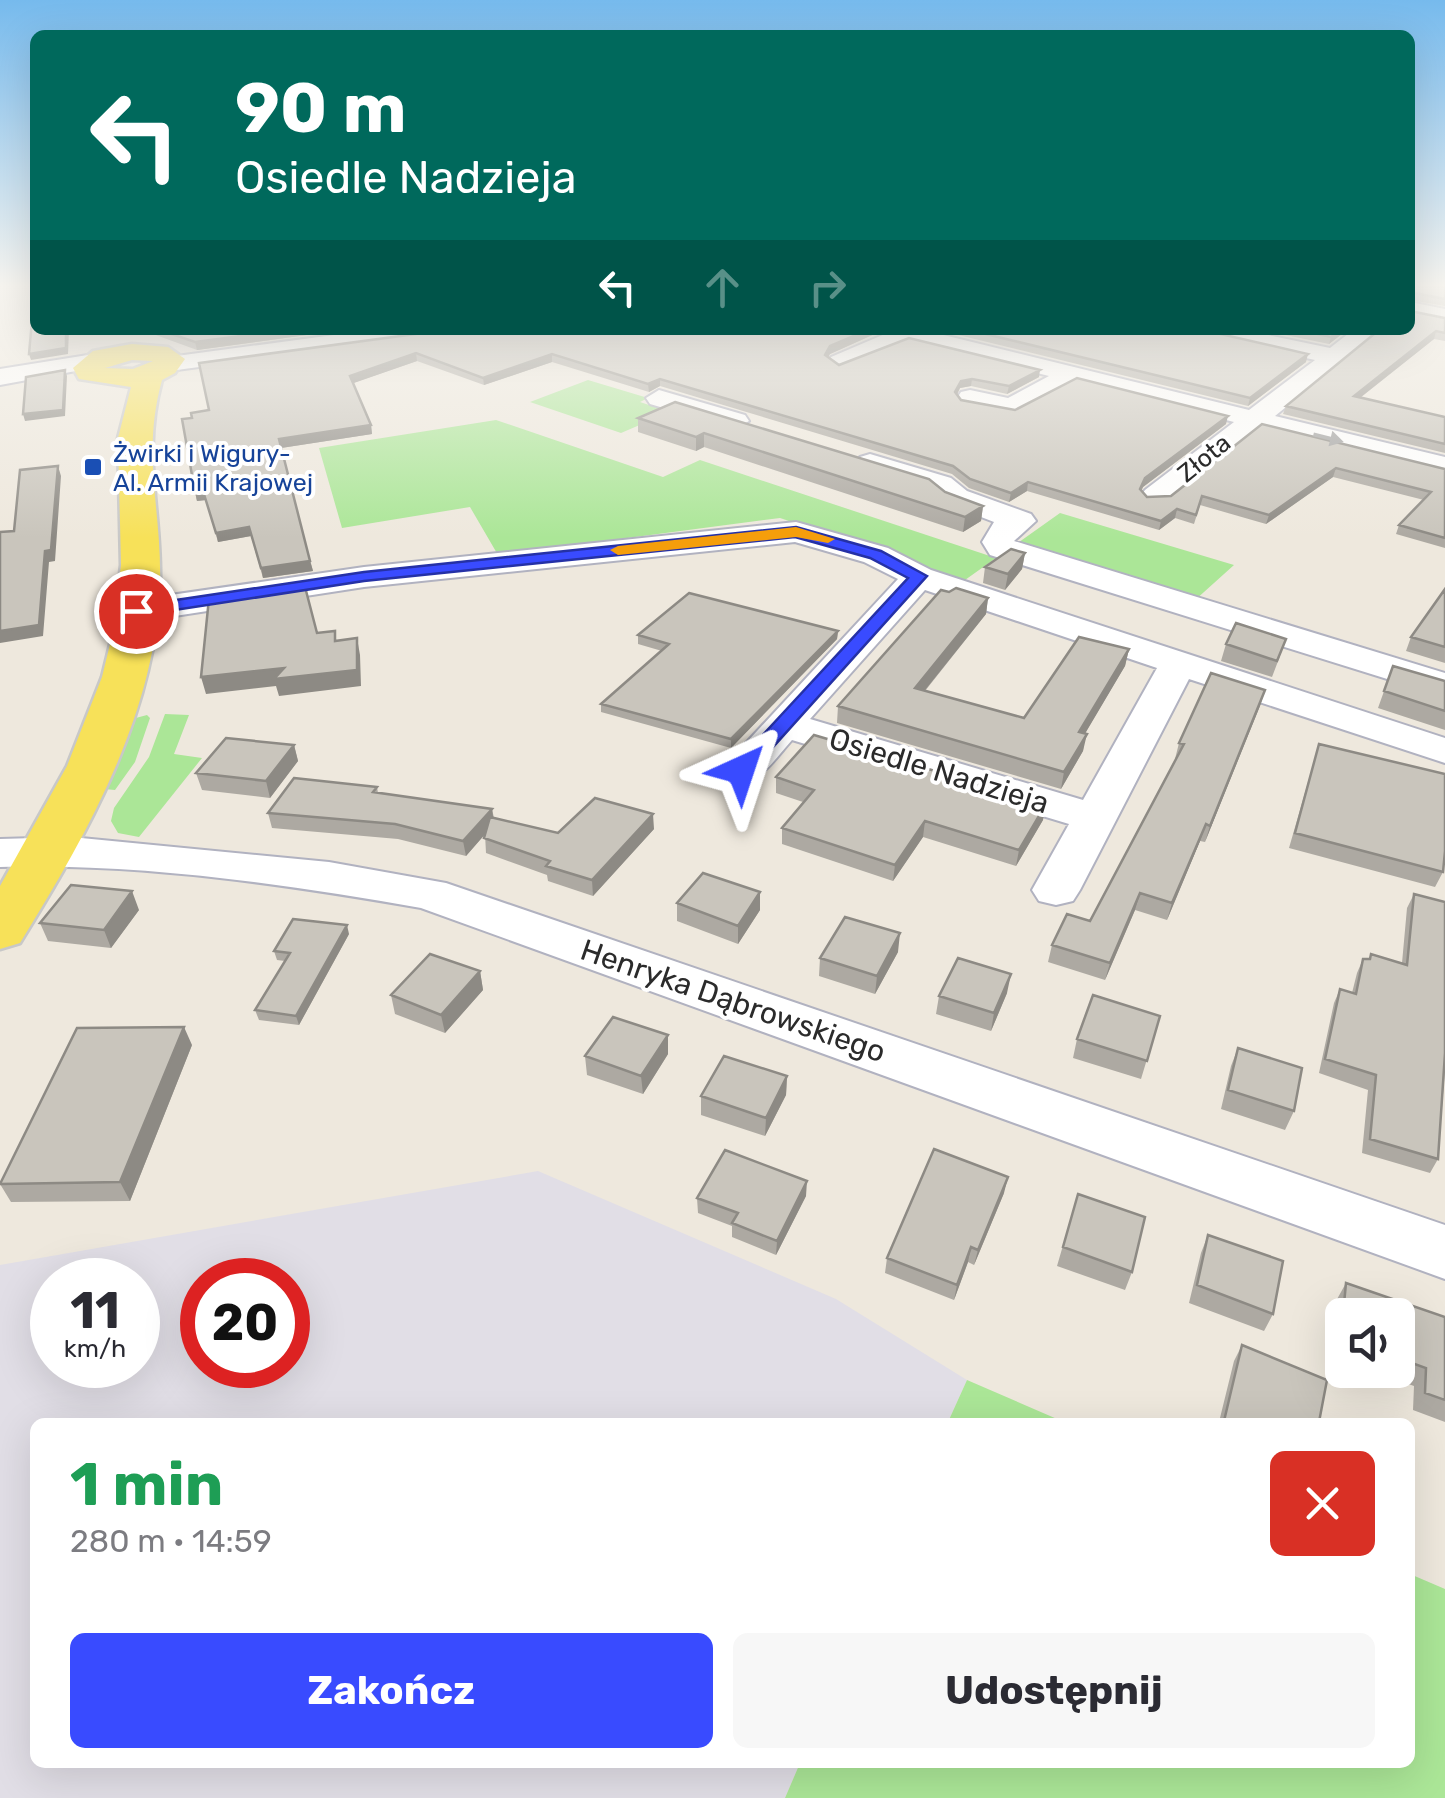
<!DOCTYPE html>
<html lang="pl">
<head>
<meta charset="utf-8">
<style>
	:root { --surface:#fff; --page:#f7f7f7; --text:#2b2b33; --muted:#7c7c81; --accent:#394bff }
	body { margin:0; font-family:Rubik,sans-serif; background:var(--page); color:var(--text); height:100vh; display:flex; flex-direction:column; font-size:38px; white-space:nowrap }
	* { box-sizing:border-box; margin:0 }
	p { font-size:32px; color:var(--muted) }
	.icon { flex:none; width:55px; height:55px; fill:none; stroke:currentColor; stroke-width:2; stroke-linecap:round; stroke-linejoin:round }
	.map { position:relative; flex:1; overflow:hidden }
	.details { position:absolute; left:30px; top:1418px; width:1385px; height:350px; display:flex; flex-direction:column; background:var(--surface); border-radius:15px; box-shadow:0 10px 40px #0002 }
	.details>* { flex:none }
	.hud { position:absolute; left:30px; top:30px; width:1385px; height:305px; border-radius:15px; box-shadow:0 10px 40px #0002; background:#00695c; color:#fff; overflow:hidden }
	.controls { position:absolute; left:1325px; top:1298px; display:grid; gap:20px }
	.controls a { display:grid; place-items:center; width:90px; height:90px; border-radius:15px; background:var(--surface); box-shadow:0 10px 40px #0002; font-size:50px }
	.speed { position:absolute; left:30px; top:1258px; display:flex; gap:20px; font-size:50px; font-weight:700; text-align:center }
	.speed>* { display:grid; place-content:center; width:130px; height:130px; border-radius:50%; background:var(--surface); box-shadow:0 10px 40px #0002; line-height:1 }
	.speed small { font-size:25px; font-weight:400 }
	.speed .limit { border:15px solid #d22; background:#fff; color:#111 }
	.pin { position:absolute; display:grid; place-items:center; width:85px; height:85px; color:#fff; margin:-42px; border:5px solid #fff; border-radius:50%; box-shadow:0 2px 10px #0007 }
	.me { position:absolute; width:110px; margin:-55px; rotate:42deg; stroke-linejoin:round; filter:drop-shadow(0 0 8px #0008) }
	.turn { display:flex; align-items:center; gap:35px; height:210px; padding:0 40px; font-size:45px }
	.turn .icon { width:130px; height:130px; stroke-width:2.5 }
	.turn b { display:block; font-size:70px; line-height:85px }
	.lanes { display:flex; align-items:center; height:95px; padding:0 40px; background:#0003; justify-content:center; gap:50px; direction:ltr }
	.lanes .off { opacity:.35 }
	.round { display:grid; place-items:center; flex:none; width:105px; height:105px; border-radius:15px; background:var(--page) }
	.overview { display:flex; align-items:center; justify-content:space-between; height:170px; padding:0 40px }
	h1 { font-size:60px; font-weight:700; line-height:75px; color:#1e9e55 }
	.action { display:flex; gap:20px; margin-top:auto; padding:20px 40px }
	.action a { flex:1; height:115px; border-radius:15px; background:var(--accent); color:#fff; font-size:40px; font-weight:700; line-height:115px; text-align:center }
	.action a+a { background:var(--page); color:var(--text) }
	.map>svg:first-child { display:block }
	.industrial { fill:#e1dee6; fill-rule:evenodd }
	.green { fill:#abe697 }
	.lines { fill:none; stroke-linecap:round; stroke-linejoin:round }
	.minor-casing { stroke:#b1b2c0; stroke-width:4 }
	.major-casing { stroke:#c8c8c8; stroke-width:5 }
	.minor { fill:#fff; fill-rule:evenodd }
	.major { fill:#f7e159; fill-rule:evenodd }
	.wall { fill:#ada9a2 }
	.shaded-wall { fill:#8d8a84 }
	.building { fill:#c9c5bc; stroke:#8d8a84; stroke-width:2.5 }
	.oneway { fill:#a0a0a0 }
	.route { fill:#394bff; stroke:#2531a6; stroke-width:2.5 }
	.slow { fill:#f59e0b }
	.transit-dot { fill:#1a4fb4; stroke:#fff; stroke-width:4 }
	.labels { text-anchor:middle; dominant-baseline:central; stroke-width:8; stroke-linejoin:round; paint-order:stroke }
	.far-transit-label { font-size:25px; fill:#164399; stroke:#fff; text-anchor:start }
	.far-street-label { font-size:25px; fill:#2b2b2b; stroke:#fff }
	.street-label { font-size:30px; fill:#2b2b2b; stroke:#fff }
</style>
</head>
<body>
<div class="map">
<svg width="1445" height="1798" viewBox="0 0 1445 1798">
	<rect width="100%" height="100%" fill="#eee8dd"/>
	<path class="industrial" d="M538,1171L836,1299L967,1380L948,1422H35V1762L800,1763L785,1798H0V1265ZM52,1280H138V1365H52ZM202,1280H288V1365H202Z"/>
	<path class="green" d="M588,380L648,398L640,402L670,412L621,433L530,402Z
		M496,420L663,477L700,460L996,558L965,580L780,518L498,555L470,507L342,528L319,448Z
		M1060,513L1234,565L1194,601L1015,545Z
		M165,714L189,715L174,754L202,758L139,837L118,833L111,821L114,808L149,757Z
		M147,715L150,718L135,762L115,790L104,789L132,719Z
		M967,1380L1064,1422H948Z
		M1410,1574L1445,1589V1798H785L800,1763L1410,1762Z"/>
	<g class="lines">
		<defs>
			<path id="minor" d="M1410,302L1445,309V323L1410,316Z
				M371,330H436L424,337L169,371L157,364L169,357Z
				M882,330H923L1249,410L1315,360L1203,335L1199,330H1244L1330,348L1353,330H1380L1275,416L1445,457V475L1259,428L1167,502H1145L1141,496L1145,490L1234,422L1075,382L1012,415L961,404L957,398L961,392L970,390L1008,398L1049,376L908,341L849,367L840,369L828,362L831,357L885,334Z
				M94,354L103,356L106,361L103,366L0,385V369Z
				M659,390L745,415L749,421L735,429L650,404L646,398Z
				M870,454L951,478L967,491L1031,514L1036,521L1014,541L1445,673V697L990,555L982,542L994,522L945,503L929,490L860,469L856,463L860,457Z
				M796,522L888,548L931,570L1445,738V763L1189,679L1080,890L1073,901L1056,905L1039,901L1032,890L1069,824L792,740C772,762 759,788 726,780L720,771L898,579L864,562L795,542L364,587L136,622L124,618L118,611L124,604L136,600L364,567ZM925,590L1157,668L1083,800L810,719Z
				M71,837L329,862L446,883L1445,1225V1279L421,908C283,884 140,863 0,867V839Z"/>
			<path id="major" d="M132,344L168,347L185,359L175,373L162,380C141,456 162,509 160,584C156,714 86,836 20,943L0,949V886L67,766L102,677L113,632L121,565L118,438L131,387L79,379L73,368L93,351ZM132,360L153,361L133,369L105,368Z"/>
		</defs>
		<use href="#minor" class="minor-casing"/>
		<use href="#major" class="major-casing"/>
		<use href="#minor" class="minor"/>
		<use href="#major" class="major"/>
	</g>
	<path class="wall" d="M1410,286H1445V306L1410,300Z
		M1445,318V341L1434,339L1360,398L1445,417V453L1283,414L1286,406Z
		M142,330H343L197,350Z
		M938,330H1203L1306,362L1248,406Z
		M1262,330H1347L1329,344Z
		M879,332L830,354L828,357L839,365L1039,377L1007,394L971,386L960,388L957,395L961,400L1015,410L1226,424L1143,487L1141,491L1147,497L1171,496L1262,424L1445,469V548L1396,534L1399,525L1424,500L1333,477L1266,524L1200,505L1194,524L1175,518L1159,530L1027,491L1009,502L969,488L952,474L660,386L649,392L552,362L484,385L417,361L353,383L371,425L372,434L281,448L313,571L263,578L251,536L218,542L206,500L197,501L195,492L192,418L423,333Z
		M638,418L945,492L983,506L981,521L963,532L704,447L696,451L638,432Z
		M1025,553L1022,569L1005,590L983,583L985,567Z
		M1445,589V663L1406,651L1411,637Z
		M988,598L986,614L925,691L1024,718L1129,649L1125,666L1085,733L1083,751L1061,789L837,723L838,706Z
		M838,631L837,639L731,748L601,712V704L662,651L638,644V635Z
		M1226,644L1280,656L1272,677L1221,661Z
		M1393,666L1445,681V730L1378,708Z
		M1265,690L1205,842L1200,841L1167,920L1135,910L1105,980L1048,962L1052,945L1090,921L1176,760L1175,759L1179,743Z
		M1319,744L1443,872L1435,887L1289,848Z
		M294,745L298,761L270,798L202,790L196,773Z
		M776,777L1043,820L1016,866L923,837L893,881L782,844V828L803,802L776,793Z
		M377,787L378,793L492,809L494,818L558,833L654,829L593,896L548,881L547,875L486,853L485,834L466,856L398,839L272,828L268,813Z
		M1414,894L1445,902V1069L1438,1159L1430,1173L1362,1153L1368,1090L1319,1073L1334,1003L1340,989L1352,993L1357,973L1363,959H1369L1371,954L1402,963L1407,908Z
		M677,903L760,910L738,944L677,921Z
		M139,910L111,948L48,941L40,923Z
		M349,934L299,1025L259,1020L255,1010L285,961L277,960L274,951Z
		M898,952L875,994L819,976L820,958Z
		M480,971L483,990L445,1033L395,1014L391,995Z
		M1007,993L991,1031L936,1014L939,996Z
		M1160,1016L1141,1079L1073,1058L1077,1039Z
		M192,1045L130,1201L11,1202L0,1184Z
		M1238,1048L1294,1111L1285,1130L1221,1109L1231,1066Z
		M668,1054L643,1094L587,1075L585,1056Z
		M787,1076L786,1095L765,1136L701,1115V1096Z
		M1004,1193L974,1265L968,1262L954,1300L885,1273L887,1258Z
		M1078,1194L1132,1272L1125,1290L1057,1266Z
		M806,1196L776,1255L732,1237V1226L698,1213L697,1198Z
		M1208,1235L1273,1314L1264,1331L1189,1303L1201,1253Z
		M1346,1283L1445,1317V1422L1413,1410L1414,1386L1369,1370H1398V1315H1342V1361L1331,1356L1336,1301Z
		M1242,1345L1319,1422H1219L1234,1361Z"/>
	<path class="shaded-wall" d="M66,330H69L68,354L31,360L29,354Z
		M286,330H343L197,350L195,342Z
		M868,330H880L879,332L830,354L824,363L825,355L830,346Z
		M1340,330H1347L1329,344L1331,337Z
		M1436,331L1434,339L1352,404L1354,396Z
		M416,353L417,361L351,384L350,376Z
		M552,354V362L484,385L483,378Z
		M1308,354L1306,362L1248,406L1250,398Z
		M65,370L67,376L65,416L25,421L23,414Z
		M1040,370L1039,377L1007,394L1009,386Z
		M660,379V386L649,392L648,384Z
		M972,379L971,386L960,388L954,400L955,392L961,381Z
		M1228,416L1226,424L1143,487L1138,498L1145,478Z
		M371,425L372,434L281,448L279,439Z
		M704,433V447L696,451V437Z
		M58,466L61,476L55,561L49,562L43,636L0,643V631L45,551Z
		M1336,468L1333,477L1266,524L1269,515Z
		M1028,482L1027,491L1009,502L1011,493Z
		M203,491L206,500L197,501L195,492Z
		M983,506L981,521L963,532L965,517Z
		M1177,509L1175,518L1159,530L1161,521Z
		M249,527L251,536L218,542L216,533Z
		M1025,553L1022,569L1005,590L1008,574Z
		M310,561L313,571L263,578L261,568Z
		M988,598L986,614L913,705L915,688Z
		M838,631L837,639L731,748V739Z
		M357,638L360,655L361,686L279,696L276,686L206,694L201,677L284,668Z
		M1129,649L1125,666L1076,749L1079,732Z
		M1265,690L1260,706L1205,842L1210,826Z
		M1087,734L1083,751L1061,789L1064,772Z
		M294,745L298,761L270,798L266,781Z
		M1046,804L1043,820L1016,866L1019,850Z
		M492,809L494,824L466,856L463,841Z
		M653,814L654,829L593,896L592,880Z
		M925,821L923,837L893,881L895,865Z
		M1206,824L1200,841L1167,920L1172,903Z
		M132,891L139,910L111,948L104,930Z
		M760,892V910L738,944V926Z
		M1140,893L1135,910L1105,980L1110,963Z
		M347,925L349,934L299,1025L296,1016Z
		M900,933L898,952L875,994L877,976Z
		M480,971L483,990L445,1033L441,1015Z
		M1011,974L1007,993L991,1031L994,1013Z
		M184,1027L192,1045L130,1201L120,1182Z
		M668,1035V1054L643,1094L641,1076Z
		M787,1076L786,1095L765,1136L766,1118Z
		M1008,1177L1004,1193L974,1265L978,1250Z
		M807,1181L806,1196L776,1255L777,1241Z
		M971,1247L968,1262L954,1300L957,1285Z"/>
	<path class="building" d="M35,286V330H66V348L29,354Z
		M1410,286H1445V299L1410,292Z
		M1410,311L1445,318V333L1436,331L1354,396L1445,417V444L1286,406L1379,330H1410Z
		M160,330H286L195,342Z
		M430,330H868L830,346L825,355L839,365L909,338L1040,370L1009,386L972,379L961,381L955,392L961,400L1015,410L1077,378L1228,416L1145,478L1140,489L1147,497L1171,496L1262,424L1445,469V538L1399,525L1431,492L1336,468L1269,515L1202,496L1196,515L1177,509L1161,521L1028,482L1011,493L970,479L953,466L660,379L648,384L552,354L483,378L416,353L350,376L371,425L279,439L310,561L261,568L249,527L216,533L203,491L195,492L182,419L192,418L191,413L209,410L199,363L423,333Z
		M969,330H1203L1308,354L1250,398Z
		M1299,330H1340L1331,337Z
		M65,370L63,410L23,414L26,377Z
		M675,402L929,479L945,492L983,506L965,517L704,433L696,437L638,418Z
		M58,466L51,550L45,551L39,625L0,631V532L14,531L20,470Z
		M1011,549L1025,553L1008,574L985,567Z
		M304,583L317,633L335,631V641L357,638V670L274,679L284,668L201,677L209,598Z
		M956,588L988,598L915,688L1024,718L1079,637L1129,649L1079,732L1087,734L1064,772L838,706L941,590L949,592Z
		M1445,589V647L1411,637Z
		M689,593L838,631L731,739L601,704L669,644L638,635Z
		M1236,623L1286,639L1277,661L1226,644Z
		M1393,666L1445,681V711L1384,691Z
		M1211,673L1265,690L1210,826L1206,824L1172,903L1140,893L1110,963L1052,945L1067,914L1090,921L1184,744L1179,743Z
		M814,735L1046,804L1019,850L925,821L895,865L782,828L814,790L776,777Z
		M226,738L294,745L266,781L196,773Z
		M1319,744L1445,774V851L1443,872L1295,833Z
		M294,778L377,787L373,792L492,809L463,841L395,824L268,813Z
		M595,798L653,814L592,880L546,866L550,861L484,838L490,817L558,833Z
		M703,873L760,892L738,926L677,903Z
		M71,885L132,891L104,930L40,923Z
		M1414,894L1445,902V1053L1438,1159L1370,1139L1376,1075L1325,1059L1340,989L1356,994L1363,959H1370L1371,954L1407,965Z
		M845,917L900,933L877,976L820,958Z
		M293,919L347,925L296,1016L255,1010L290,953L274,951Z
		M430,954L480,971L441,1015L391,995Z
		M958,958L1011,974L994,1013L939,996Z
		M1093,995L1160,1016L1147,1061L1077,1039Z
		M613,1017L668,1035L641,1076L585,1056Z
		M184,1027L120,1182L0,1184L77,1028Z
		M1238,1048L1302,1068L1294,1111L1228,1090Z
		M724,1056L787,1076L766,1118L701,1096Z
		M934,1149L1008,1177L978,1250L971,1247L957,1285L887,1258Z
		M725,1150L807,1181L777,1241L732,1223L738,1213L697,1198Z
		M1078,1194L1145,1217L1132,1272L1063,1247Z
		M1208,1235L1283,1261L1273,1314L1197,1285Z
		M1346,1283L1445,1317V1400L1425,1393L1426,1368L1398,1358V1315H1343Z
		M1242,1345L1327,1380L1319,1422H1228L1224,1421Z"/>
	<defs><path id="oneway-solid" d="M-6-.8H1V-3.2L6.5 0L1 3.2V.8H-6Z" transform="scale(2.5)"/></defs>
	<use class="oneway" href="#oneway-solid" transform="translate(1328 438) rotate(14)"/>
	<linearGradient id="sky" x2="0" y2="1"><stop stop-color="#76baed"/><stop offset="0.53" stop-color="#f7f5f0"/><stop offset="1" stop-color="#f7f5f0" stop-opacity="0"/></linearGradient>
	<rect width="1445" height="538" fill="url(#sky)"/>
	<path class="route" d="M796,527L881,551L927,576L748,775H734V766L908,578L870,558L795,537L364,581L136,616L128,611L136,606L364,572Z"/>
	<path class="slow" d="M796,527L835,539L828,543L796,537L618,555L610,550L618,546Z"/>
	<rect class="transit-dot" x="83" y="457" width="20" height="20" rx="5"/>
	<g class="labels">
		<g class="far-transit-label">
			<text x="113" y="453">Żwirki i Wigury-<tspan x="113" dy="29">Al. Armii Krajowej</tspan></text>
		</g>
		<g class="far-street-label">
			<text transform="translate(1204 458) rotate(-39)">Złota</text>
		</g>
		<g class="street-label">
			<text transform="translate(939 771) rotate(17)">Osiedle Nadzieja</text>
			<text transform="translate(733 1001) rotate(19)">Henryka Dąbrowskiego</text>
		</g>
	</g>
</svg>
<div class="controls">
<a><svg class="icon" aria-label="sound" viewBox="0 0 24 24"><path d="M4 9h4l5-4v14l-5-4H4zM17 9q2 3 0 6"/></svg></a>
</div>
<div class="speed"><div>11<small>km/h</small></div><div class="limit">20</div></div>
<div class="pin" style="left:136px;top:611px;background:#d93025"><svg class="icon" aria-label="arrive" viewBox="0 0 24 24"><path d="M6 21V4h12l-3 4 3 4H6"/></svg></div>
<svg class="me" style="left:741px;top:770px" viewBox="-20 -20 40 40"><path d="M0-17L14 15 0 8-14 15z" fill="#394bff" stroke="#fff" stroke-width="4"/></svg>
<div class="hud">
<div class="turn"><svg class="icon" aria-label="left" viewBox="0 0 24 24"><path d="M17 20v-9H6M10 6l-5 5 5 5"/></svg><div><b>90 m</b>Osiedle Nadzieja</div></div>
<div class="lanes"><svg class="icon" aria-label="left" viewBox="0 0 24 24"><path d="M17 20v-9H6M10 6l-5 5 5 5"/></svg><svg class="icon off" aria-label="ahead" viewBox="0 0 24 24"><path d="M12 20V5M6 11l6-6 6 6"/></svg><svg class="icon off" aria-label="right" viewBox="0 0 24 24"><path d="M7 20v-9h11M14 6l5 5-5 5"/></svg></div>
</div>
<section class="details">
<div class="overview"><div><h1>1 min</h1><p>280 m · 14:59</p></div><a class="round" style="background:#d93025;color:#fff"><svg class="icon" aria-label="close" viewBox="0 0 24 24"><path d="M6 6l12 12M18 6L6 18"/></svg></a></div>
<div class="action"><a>Zakończ</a><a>Udostępnij</a></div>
</section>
</div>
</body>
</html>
